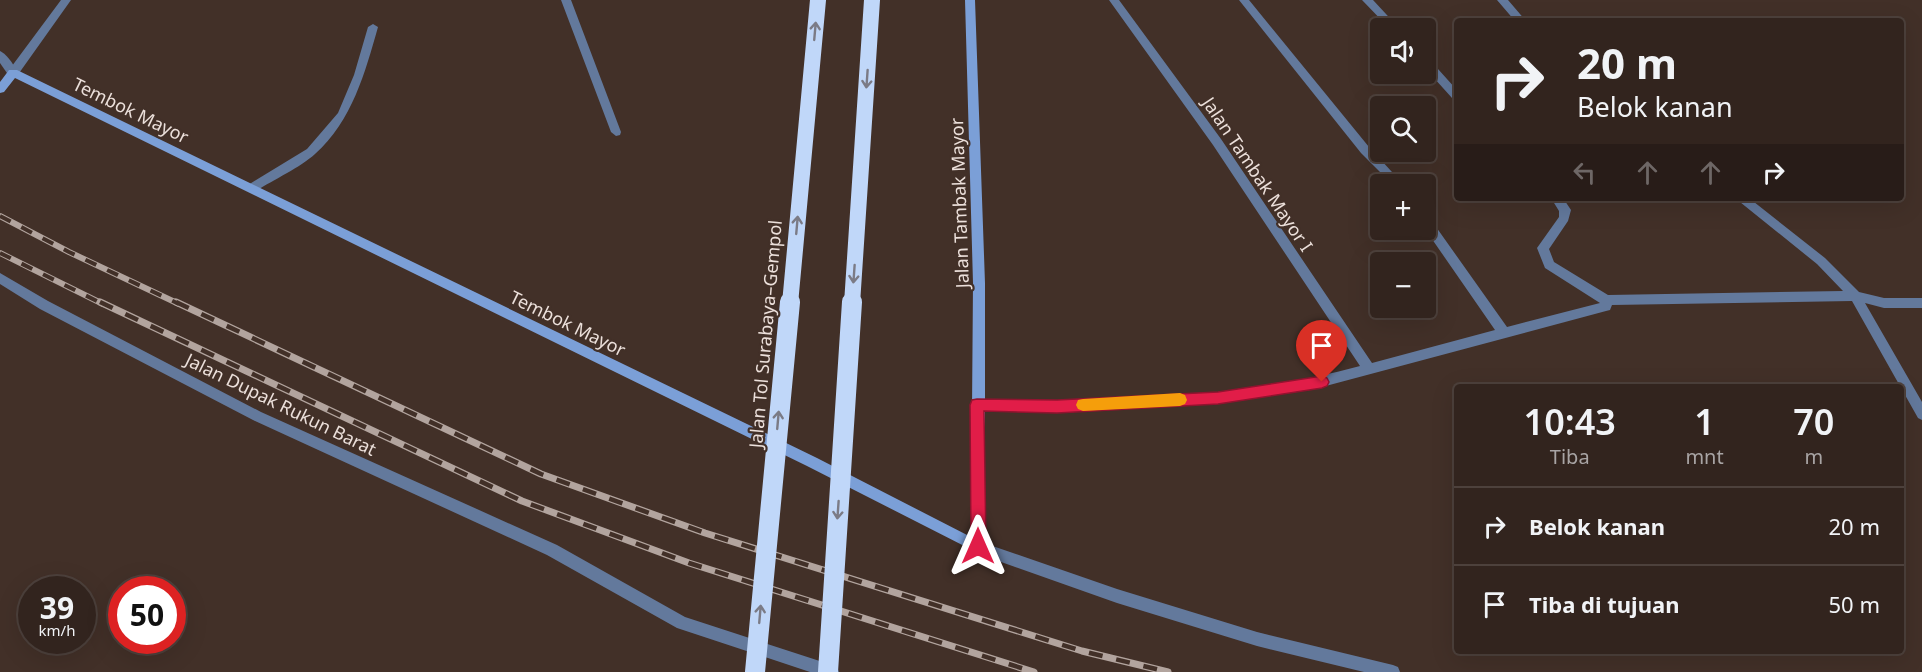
<!DOCTYPE html>
<html lang="id">
<head>
<meta charset="utf-8">
<style>
	:root { --surface:#32241e; --page:#3d302b; --text:#f1f3f6; --muted:#a8a4a4; --line:#4d413c }
	body { margin:0; font-family:"Noto Sans",sans-serif; background:var(--page); color:var(--text); height:100vh; display:flex; flex-direction:column; font-size:22px; white-space:nowrap }
	* { box-sizing:border-box; margin:0 }
	p { font-size:20px; color:var(--muted) }
	.icon { flex:none; width:33px; height:33px; fill:none; stroke:currentColor; stroke-width:2; stroke-linecap:round; stroke-linejoin:round }
	.map { position:relative; flex:1; overflow:hidden }
	.side { position:absolute; left:1454px; top:384px; width:450px; height:270px; display:flex; flex-direction:column; background:var(--surface); border-radius:6px; box-shadow:0 6px 24px #0002,0 0 0 2px var(--line) }
	.side>* { flex:none }
	.banner { position:absolute; left:1454px; top:18px; width:450px; height:183px; border-radius:6px; box-shadow:0 6px 24px #0002,0 0 0 2px var(--line); background:#32241e; color:var(--text); overflow:hidden }
	.tools { position:absolute; left:1370px; top:18px; display:grid; gap:12px }
	.tools a { display:grid; place-items:center; width:66px; height:66px; border-radius:6px; background:var(--surface); box-shadow:0 6px 24px #0002,0 0 0 2px var(--line); font-size:30px }
	.speed { position:absolute; left:18px; top:576px; display:flex; gap:12px; font-size:30px; font-weight:700; text-align:center }
	.speed>* { display:grid; place-content:center; width:78px; height:78px; border-radius:50%; background:var(--surface); box-shadow:0 6px 24px #0002,0 0 0 2px var(--line); line-height:1 }
	.speed small { font-size:15px; font-weight:400 }
	.speed .limit { border:9px solid #d22; background:#fff; color:#111 }
	.pin { position:absolute; display:grid; place-items:center; width:51px; height:51px; color:#fff; margin:-62px -26px; border-radius:50% 50% 50% 0; rotate:-45deg; box-shadow:0 0 6px #0007 }
	.pin .icon { rotate:45deg }
	.me { position:absolute; width:66px; margin:-33px; rotate:0deg; stroke-linejoin:round; filter:drop-shadow(0 0 4px #0008) }
	.turn { display:flex; align-items:center; gap:21px; height:126px; padding:0 24px; font-size:27px }
	.turn .icon { width:78px; height:78px; stroke-width:2.5 }
	.turn b { display:block; font-size:42px; line-height:51px }
	.lanes { display:flex; align-items:center; height:57px; padding:0 24px; background:#0003; justify-content:center; gap:30px; direction:ltr }
	.lanes .off { opacity:.35 }
	.eta { display:flex; justify-content:space-evenly; align-items:center; height:102px; text-align:center }
	.eta b { font-size:36px; font-weight:600; line-height:42px }
	ul { padding:0; list-style:none }
	li { display:flex; align-items:center; gap:18px; height:78px; padding:0 24px; border-top:2px solid var(--line) }
	li div { flex:1 }
	li b { display:block; font-size:22px }
	li em { font-style:normal }
	.map>svg:first-child { display:block }
	.lines { fill:none; stroke-linecap:round; stroke-linejoin:round }
	.service { fill:#63799c; fill-rule:evenodd }
	.minor { fill:#63799c; fill-rule:evenodd }
	.tertiary { fill:#63799c; fill-rule:evenodd }
	.secondary { fill:#7b9fd7; fill-rule:evenodd }
	.rail-far1-casing { stroke:#b2a49e; stroke-width:6 }
	.rail-casing { stroke:#b2a49e; stroke-width:7 }
	.rail-far1 { stroke:#423028; stroke-width:4; stroke-dasharray:12; stroke-linecap:butt }
	.rail { stroke:#423028; stroke-width:4.5; stroke-dasharray:14; stroke-linecap:butt }
	.motorway-bridge-far1 { stroke:#c0d7f9; stroke-width:16 }
	.motorway-bridge { stroke:#c0d7f9; stroke-width:20 }
	.oneway { stroke:#7b7b86 }
	.route { fill:#e11d48; stroke:#92132f; stroke-width:1.5 }
	.slow { fill:#f59e0b }
	.labels { text-anchor:middle; dominant-baseline:central; stroke-width:4.5; stroke-linejoin:round; paint-order:stroke }
	.street-label { font-size:18px; fill:#ece0db; stroke:#423028 }
</style>
</head>
<body>
<div class="map">
<svg width="1922" height="672" viewBox="0 0 1922 672">
	<rect width="100%" height="100%" fill="#423028"/>
	<g class="lines">
		<path class="service" d="M561,0H571L621,132L620,135L616,136L611,132Z
			M373,24L378,27C365,73 352,121 315,154C301,167 273,180 256,191H248L247,188L248,185L307,149L338,113L354,75L368,27Z"/>
		<path class="minor" d="M61,0H71L17,76H9V70Z
			M1109,0H1119L1221,139L1372,363L1495,330L1425,229V216L1429,217L1507,327L1600,303L1545,268L1537,248L1559,217V211L1551,198H1563L1571,210L1568,221L1549,249L1554,262L1608,295L1843,291L1817,264L1735,198H1749L1825,258L1859,292L1884,298H1922V308H1884L1865,303L1922,402V420L1918,418L1852,301L1612,305L1610,310L1606,311L1322,387L1218,404L1057,413L973,409L971,405L973,401L977,399C1105,403 1237,399 1360,366L1213,145Z
			M1239,0H1249L1369,147L1403,184H1392L1361,153Z
			M1362,0H1373L1399,28H1389Z
			M1497,0H1508L1526,21H1515Z
			M1425,58L1429,59L1456,89V99L1452,98L1425,68Z
			M0,273L48,301L261,412L557,545L685,617L832,665L837,667L839,672H810L677,628L547,555L253,420L40,309L0,284Z
			M978,541L1117,589L1257,632L1393,665L1398,667L1400,672H1364L1257,646L1117,603L973,552L971,547L973,542Z"/>
		<path class="tertiary" d="M0,51C7,54 18,69 17,76H9L0,63Z"/>
		<path class="secondary" d="M965,0H975L985,283V547L983,552L978,553L807,466L15,78L4,92L0,93V82L9,70H17L817,458L971,537L973,283Z"/>
		<defs>
			<path id="rail-far1" d="M0,216L69,252L179,304
				M0,253L103,304"/>
			<path id="rail" d="M100,302L522,501L689,563L1034,672
				M176,302L541,474L705,533L1082,651L1168,672"/>
		</defs>
		<use href="#rail-far1" class="rail-far1-casing"/>
		<use href="#rail" class="rail-casing"/>
		<use href="#rail-far1" class="rail-far1"/>
		<use href="#rail" class="rail"/>
		<path class="motorway-bridge-far1" d="M790,304L818,0
			M852,304L872,0"/>
		<path class="motorway-bridge" d="M755,672L790,302
			M828,672L852,302"/>
	</g>
	<defs><path id="oneway-shaft" d="M-6 0H5M1.5-3L5.5 0L1.5 3" fill="none" stroke-width="1.6" stroke-linecap="round" stroke-linejoin="round" transform="scale(1.5)"/></defs>
	<g class="oneway">
		<use href="#oneway-shaft" transform="translate(815 31) rotate(-85)"/>
		<use href="#oneway-shaft" transform="translate(867 79) rotate(94)"/>
		<use href="#oneway-shaft" transform="translate(797 225) rotate(-85)"/>
		<use href="#oneway-shaft" transform="translate(854 274) rotate(94)"/>
		<use href="#oneway-shaft" transform="translate(778 420) rotate(-85)"/>
		<use href="#oneway-shaft" transform="translate(838 510) rotate(94)"/>
		<use href="#oneway-shaft" transform="translate(760 614) rotate(-85)"/>
	</g>
	<path class="route" d="M1322,376L1327,378L1329,382L1327,386L1322,388L1218,404L1057,413L984,411L986,546L984,552L978,554L973,552L971,546L970,405L972,400L977,399L1057,400L1218,392Z"/>
	<path class="slow" d="M1180,393L1185,395L1187,400L1185,404L1180,406L1083,411L1078,409L1076,405L1078,400L1083,399Z"/>
	<g class="labels">
		<g class="street-label">
			<text transform="translate(131 110) rotate(26)">Tembok Mayor</text>
			<text transform="translate(1258 174) rotate(56)">Jalan Tambak Mayor I</text>
			<text transform="translate(959 203) rotate(-92)">Jalan Tambak Mayor</text>
			<text transform="translate(568 323) rotate(26)">Tembok Mayor</text>
			<text transform="translate(765 334) rotate(-85)">Jalan Tol Surabaya–Gempol</text>
			<text transform="translate(281 404) rotate(26)">Jalan Dupak Rukun Barat</text>
		</g>
	</g>
</svg>
<div class="tools">
<a><svg class="icon" aria-label="sound" viewBox="0 0 24 24"><path d="M4 9h4l5-4v14l-5-4H4zM17 9q2 3 0 6"/></svg></a>
<a><svg class="icon" aria-label="search" viewBox="0 0 24 24"><circle cx="10" cy="10" r="6"/><path d="M15 15l6 6"/></svg></a>
<a>+</a>
<a>−</a>
</div>
<div class="speed"><div>39<small>km/h</small></div><div class="limit">50</div></div>
<div class="pin" style="left:1322px;top:382px;background:#d93025"><svg class="icon" aria-label="arrive" viewBox="0 0 24 24"><path d="M6 21V4h12l-3 4 3 4H6"/></svg></div>
<svg class="me" style="left:978px;top:546px" viewBox="-20 -20 40 40"><path d="M0-17L14 15 0 8-14 15z" fill="#e11d48" stroke="#fff" stroke-width="4"/></svg>
<div class="banner">
<div class="turn"><svg class="icon" aria-label="right" viewBox="0 0 24 24"><path d="M7 20v-9h11M14 6l5 5-5 5"/></svg><div><b>20 m</b>Belok kanan</div></div>
<div class="lanes"><svg class="icon off" aria-label="left" viewBox="0 0 24 24"><path d="M17 20v-9H6M10 6l-5 5 5 5"/></svg><svg class="icon off" aria-label="ahead" viewBox="0 0 24 24"><path d="M12 20V5M6 11l6-6 6 6"/></svg><svg class="icon off" aria-label="ahead" viewBox="0 0 24 24"><path d="M12 20V5M6 11l6-6 6 6"/></svg><svg class="icon" aria-label="right" viewBox="0 0 24 24"><path d="M7 20v-9h11M14 6l5 5-5 5"/></svg></div>
</div>
<section class="side">
<div class="eta">
<div><b>10:43</b><p>Tiba</p></div>
<div><b>1</b><p>mnt</p></div>
<div><b>70</b><p>m</p></div>
</div>
<ul>
<li><svg class="icon" aria-label="right" viewBox="0 0 24 24"><path d="M7 20v-9h11M14 6l5 5-5 5"/></svg><div><b>Belok kanan</b></div><em>20 m</em></li>
<li><svg class="icon" aria-label="arrive" viewBox="0 0 24 24"><path d="M6 21V4h12l-3 4 3 4H6"/></svg><div><b>Tiba di tujuan</b></div><em>50 m</em></li>
</ul>
</section>
</div>
</body>
</html>
